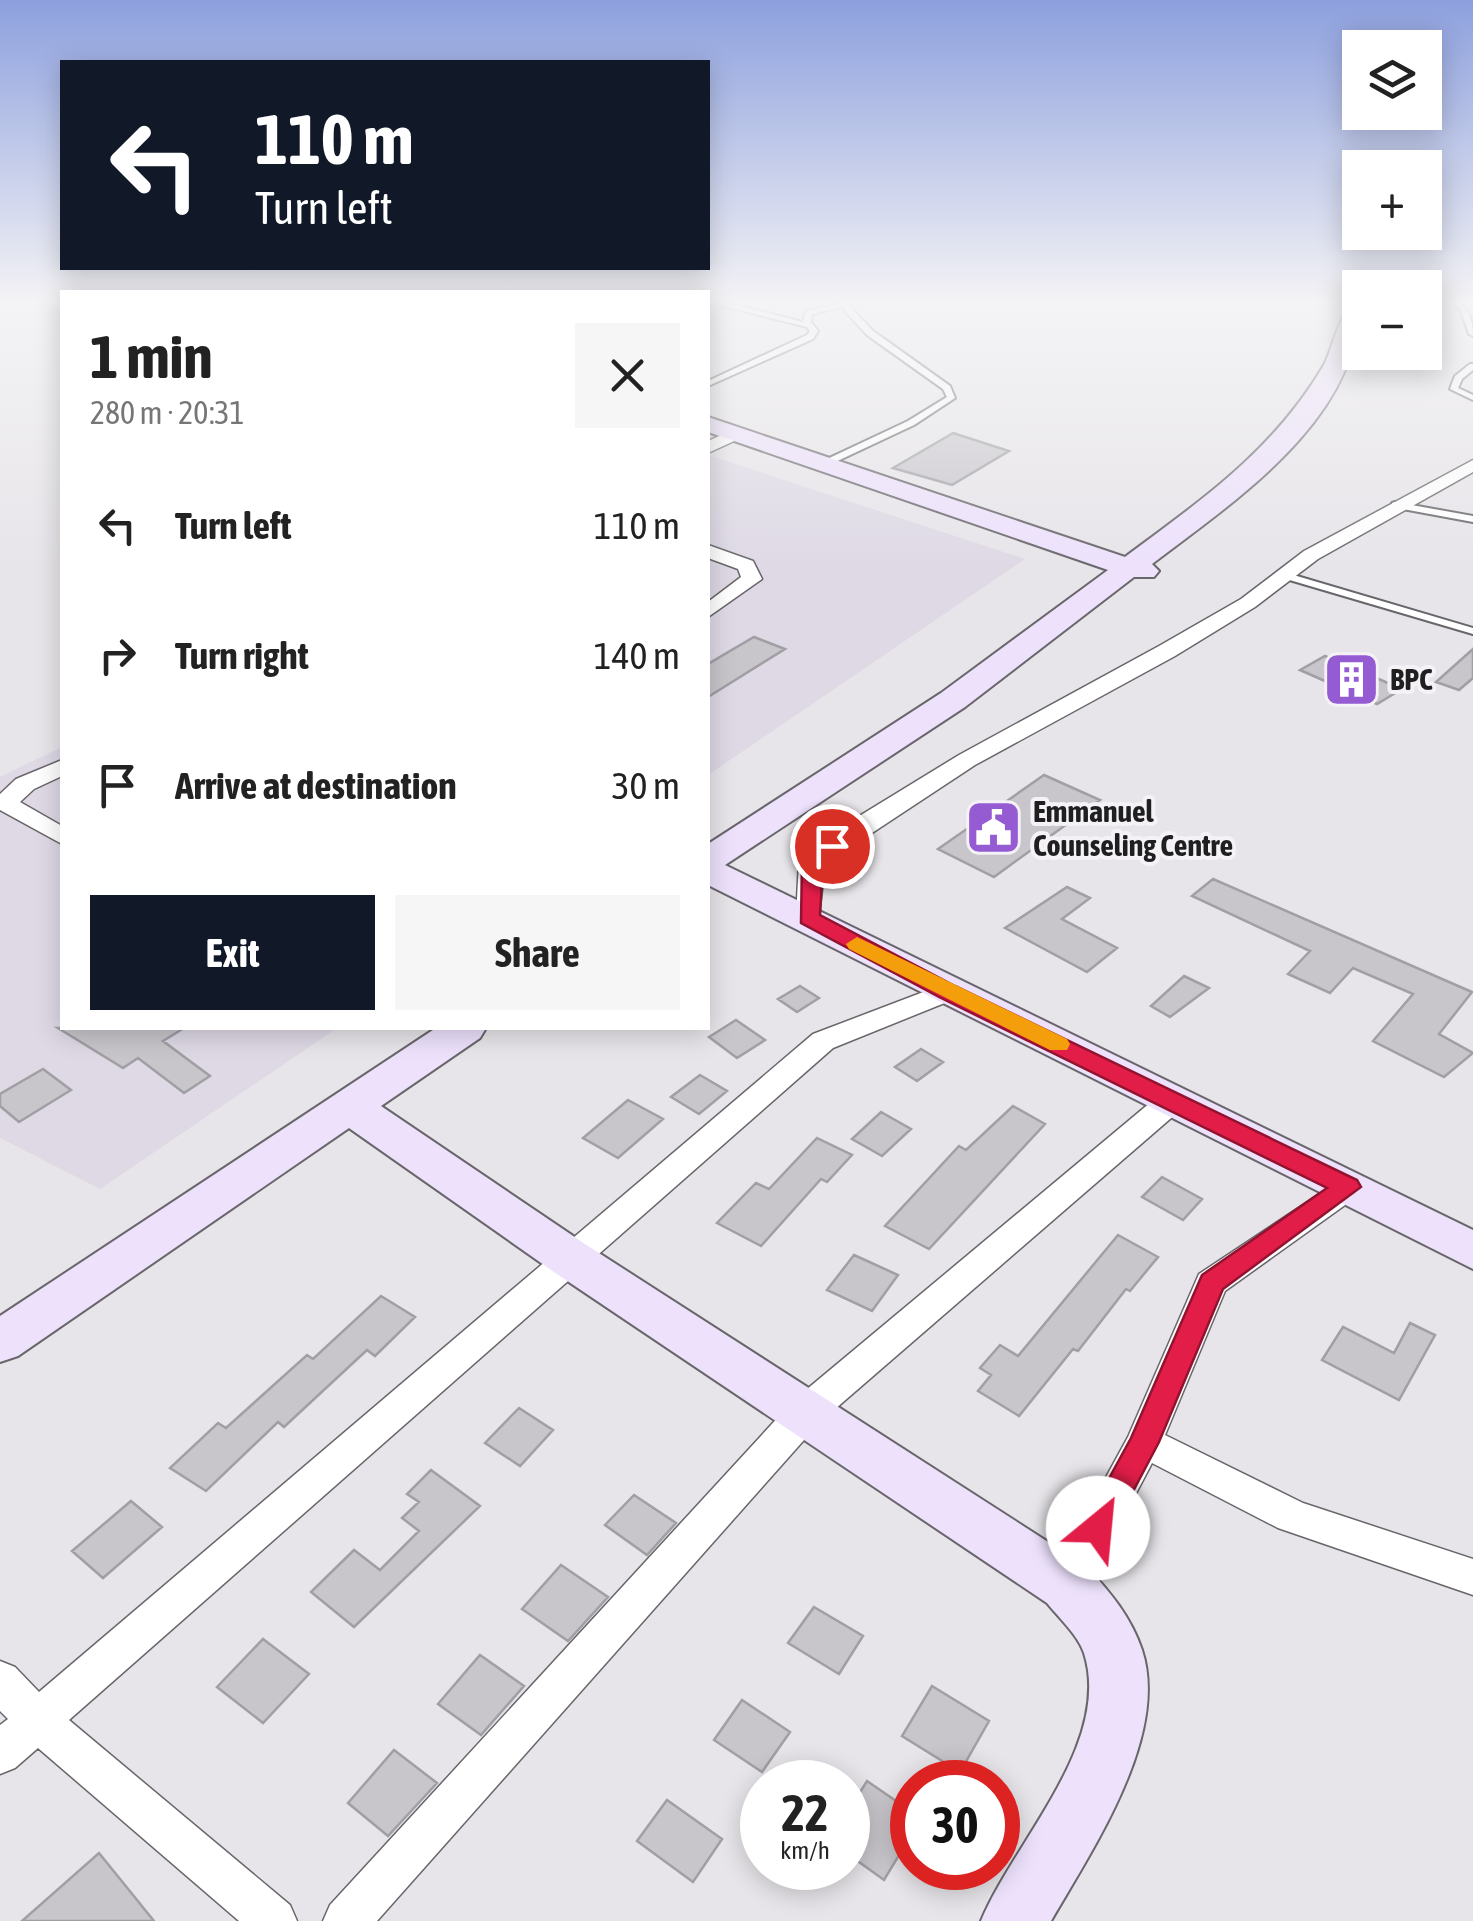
<!DOCTYPE html>
<html lang="en">
<head>
<meta charset="utf-8">
<style>
	:root { --surface:#fff; --page:#f6f6f6; --text:#222; --muted:#767676; --accent:#111827 }
	body { margin:0; font-family:"Asap Condensed",sans-serif; background:var(--page); color:var(--text); height:100vh; display:flex; flex-direction:column; font-size:38px; white-space:nowrap }
	* { box-sizing:border-box; margin:0 }
	p { font-size:32px; color:var(--muted) }
	.icon { flex:none; width:55px; height:55px; fill:none; stroke:currentColor; stroke-width:2; stroke-linecap:round; stroke-linejoin:round }
	.map { position:relative; flex:1; overflow:hidden }
	.side { position:absolute; left:60px; top:290px; width:650px; height:740px; display:flex; flex-direction:column; background:var(--surface); border-radius:0px; box-shadow:0 5px 25px #0003 }
	.side>* { flex:none }
	.guide { position:absolute; left:60px; top:60px; width:650px; height:210px; border-radius:0px; box-shadow:0 5px 25px #0003; background:#111827; color:#fff; overflow:hidden }
	.tools { position:absolute; left:1342px; top:30px; display:grid; gap:20px }
	.tools a { display:grid; place-items:center; width:100px; height:100px; border-radius:0px; background:var(--surface); box-shadow:0 5px 25px #0003; font-size:50px }
	.speed { position:absolute; left:740px; top:1760px; display:flex; gap:20px; font-size:50px; font-weight:700; text-align:center }
	.speed>* { display:grid; place-content:center; width:130px; height:130px; border-radius:50%; background:var(--surface); box-shadow:0 5px 25px #0003; line-height:1 }
	.speed small { font-size:25px; font-weight:400 }
	.speed .limit { border:15px solid #d22; background:#fff; color:#111 }
	.pin { position:absolute; display:grid; place-items:center; width:85px; height:85px; color:#fff; margin:-42px; border:5px solid #fff; border-radius:50%; box-shadow:0 2px 10px #0007 }
	.me { position:absolute; width:110px; margin:-55px; rotate:28deg; stroke-linejoin:round; filter:drop-shadow(0 0 8px #0008) }
	.turn { display:flex; align-items:center; gap:35px; height:210px; padding:0 30px; font-size:45px }
	.turn .icon { width:130px; height:130px; stroke-width:2.5 }
	.turn b { display:block; font-size:70px; line-height:85px }
	.round { display:grid; place-items:center; flex:none; width:105px; height:105px; border-radius:0px; background:var(--page) }
	.summary { display:flex; align-items:center; justify-content:space-between; height:170px; padding:0 30px }
	h1 { font-size:60px; font-weight:700; line-height:75px }
	.action { display:flex; gap:20px; margin-top:auto; padding:20px 30px }
	.action a { flex:1; height:115px; border-radius:0px; background:var(--accent); color:#fff; font-size:40px; font-weight:700; line-height:115px; text-align:center }
	.action a+a { background:var(--page); color:var(--text) }
	ul { padding:0; list-style:none }
	li { display:flex; align-items:center; gap:30px; height:130px; padding:0 30px }
	li div { flex:1 }
	li b { display:block; font-size:38px }
	li em { font-style:normal }
	.map>svg:first-child { display:block }
	.built { fill:#ded9e5 }
	.building { fill:#c8c6cb; stroke:#a09fa3; stroke-width:2.5 }
	.lines { fill:none; stroke-linecap:round; stroke-linejoin:round }
	.lane-casing { stroke:#68666a; stroke-width:4 }
	.street-casing { stroke:#68666a; stroke-width:3 }
	.secondary-casing { stroke:#68666a; stroke-width:4 }
	.lane { fill:#fff; fill-rule:evenodd }
	.street { fill:#fff; fill-rule:evenodd }
	.secondary { fill:#ede1fc; fill-rule:evenodd }
	.route { fill:#e11d48; stroke:#92132f; stroke-width:2.5 }
	.slow { fill:#f59e0b }
	.labels { text-anchor:middle; dominant-baseline:central; stroke-width:8; stroke-linejoin:round; paint-order:stroke }
	.poi-label { font-size:30px; font-weight:bold; fill:#1f1f20; stroke:#f4f2f7; text-anchor:start }
</style>
</head>
<body>
<div class="map">
<svg width="1473" height="1921" viewBox="0 0 1473 1921">
	<rect width="100%" height="100%" fill="#e7e5e9"/>
	<path class="built" d="M708,455L1025,559L708,775Z
		M62,747V1028H337L100,1189L0,1138V777Z"/>
	<path class="building" d="M953,433L1009,451L952,485L893,468Z
		M754,637L785,649L708,697V664Z
		M1473,649V678L1459,690L1436,682Z
		M1325,656L1402,689L1377,704L1300,670Z
		M1044,775L1100,800L994,877L938,849Z
		M1213,879L1472,992L1439,1034L1473,1053L1444,1077L1373,1041L1413,994L1353,968L1330,993L1288,974L1310,951L1192,896Z
		M1067,887L1090,898L1062,919L1117,948L1087,972L1005,928Z
		M1184,976L1209,988L1170,1017L1151,1006Z
		M800,986L819,998L797,1012L778,999Z
		M736,1020L765,1040L737,1058L709,1037Z
		M58,1028H184L163,1041L210,1076L184,1093L138,1058L123,1068Z
		M921,1049L943,1062L917,1081L895,1067Z
		M43,1069L71,1090L19,1122L0,1106V1094Z
		M700,1075L727,1091L699,1114L671,1097Z
		M628,1100L663,1119L618,1158L583,1138Z
		M1013,1106L1045,1124L929,1249L885,1226L959,1146L966,1150Z
		M881,1112L911,1129L882,1156L852,1139Z
		M817,1138L852,1155L827,1182L821,1179L761,1246L717,1223L756,1183L769,1189Z
		M1162,1177L1202,1199L1183,1220L1142,1197Z
		M1118,1235L1158,1257L1130,1291L1126,1289L1078,1351L1073,1349L1019,1416L978,1391L991,1375L980,1368L1000,1345L1018,1356Z
		M854,1255L898,1275L872,1311L827,1290Z
		M381,1296L415,1317L375,1356L367,1350L284,1427L278,1422L206,1491L170,1468L218,1423L226,1428L307,1355L313,1359Z
		M1410,1323L1435,1335L1399,1400L1322,1360L1343,1327L1394,1353Z
		M519,1408L553,1430L520,1466L485,1443Z
		M431,1470L480,1506L354,1627L311,1592L354,1550L380,1570L419,1531L402,1518L419,1502L407,1494Z
		M634,1495L676,1523L647,1555L605,1525Z
		M131,1501L162,1527L103,1578L72,1551Z
		M561,1565L608,1597L568,1641L522,1609Z
		M814,1607L863,1636L839,1674L788,1643Z
		M263,1639L309,1674L263,1723L217,1687Z
		M480,1655L524,1686L481,1735L438,1704Z
		M932,1686L989,1721L960,1772L902,1736Z
		M742,1700L790,1732L762,1772L714,1740Z
		M394,1750L437,1783L388,1836L348,1803Z
		M867,1781L912,1812V1834L884,1880L848,1854V1811Z
		M667,1800L722,1839L693,1882L637,1841Z
		M99,1853L154,1921H22Z"/>
	<g class="lines">
		<defs>
			<path id="lane" d="M708,300H716L803,322L806,311L852,301V309L873,331L950,386L955,398L914,425L831,464H825V460L908,421L947,397L943,389L867,335L845,311V306L812,314L811,322L818,331L813,339L708,386V381L807,335L810,331L807,327L708,302Z
				M1451,300H1458C1469,311 1473,320 1473,336L1469,334L1461,311Z
				M1470,364H1473V370L1462,379L1458,388L1473,395V400L1450,389L1455,376Z
				M1395,502L1473,516V522L1392,507V503Z
				M1280,571L1473,628V634L1276,576L1275,574Z"/>
			<path id="street" d="M737,428L746,433L743,437L708,453V441Z
				M1473,460V472L1318,559L1255,607L1175,656L975,765L825,864L818,924H800L796,918L799,861L843,826L959,755L1159,646L1241,599L1304,551Z
				M708,545L753,561L762,579L708,617V602L741,577L738,569L708,558Z
				M62,760V776L34,789L20,802L62,826V844L0,810V794L16,779Z
				M947,983L961,992L957,998L833,1048L69,1720L290,1905L297,1921H239L38,1748L15,1768L0,1774V1725L8,1719L0,1711V1661L15,1667L39,1692L813,1034Z
				M1174,1089L1185,1092L1189,1099L1185,1106L820,1422L377,1921H323L330,1905L794,1400L1163,1092Z
				M1348,1175L1359,1179L1364,1187L1359,1195L1225,1291L1165,1435L1303,1503L1473,1559V1595L1278,1528L1152,1463L1081,1598L1067,1603L1053,1598L1047,1585L1128,1437L1199,1274Z"/>
			<path id="secondary" d="M1360,300C1360,419 1237,499 1152,564L1159,571L1154,577H1134L965,707L725,865L1473,1230V1269L708,885V844L941,693L1108,570L708,432V417L1125,557C1204,498 1273,451 1324,365C1333,348 1341,304 1360,300Z
				M436,1028H486L480,1038L381,1106L588,1246L1087,1567C1110,1592 1131,1617 1142,1650C1170,1735 1092,1850 1051,1921H981C1013,1843 1113,1743 1084,1653C1078,1635 1059,1618 1047,1603L554,1272L349,1128L18,1356L0,1362V1316Z"/>
		</defs>
		<use href="#lane" class="lane-casing"/>
		<use href="#street" class="street-casing"/>
		<use href="#secondary" class="secondary-casing"/>
		<use href="#lane" class="lane"/>
		<use href="#street" class="street"/>
		<use href="#secondary" class="secondary"/>
	</g>
	<linearGradient id="sky" x2="0" y2="1"><stop stop-color="#8da0de"/><stop offset="0.53" stop-color="#f4f3f5"/><stop offset="1" stop-color="#f4f3f5" stop-opacity="0"/></linearGradient>
	<rect width="1473" height="569" fill="url(#sky)"/>
	<path class="route" d="M832,840L843,846L823,863L820,915L955,986L1357,1180L1361,1187L1223,1289L1159,1442L1109,1537L1098,1541L1087,1537L1082,1528L1131,1438L1202,1275L1327,1188L939,997L801,923L802,861Z"/>
	<path class="slow" d="M857,937L1067,1039L1070,1044L1067,1050H1050L849,949L846,944Z"/>
	<defs>
		<symbol id="building-square" viewBox="-11 -11 22 22"><rect x="-9" y="-9" width="18" height="18" rx="4" fill="#955bd2" stroke="#f4f2f7"/><path d="M-4-6H4V6H1V3H-1V6H-4ZM-2.5-4.3h1.7v1.8h-1.7ZM.8-4.3h1.7v1.8H.8ZM-2.5-1h1.7V.8h-1.7ZM.8-1h1.7V.8H.8Z" fill="#fff"/></symbol>
		<symbol id="civic-square" viewBox="-11 -11 22 22"><rect x="-9" y="-9" width="18" height="18" rx="4" fill="#955bd2" stroke="#f4f2f7"/><path d="M-.6-6.5H3V-4.5H.6V-3L4-1V1h2V6H-6V1h2V-1L-.6-3ZM-1.2 2.5V6h2.4V2.5Z" fill="#fff"/></symbol>
	</defs>
	<g fill-rule="evenodd">
		<use href="#building-square" x="1320" y="648" width="63" height="63"/>
		<use href="#civic-square" x="962" y="796" width="63" height="63"/>
	</g>
	<g class="labels">
		<g class="poi-label">
			<text x="1390" y="679">BPC</text>
			<text x="1033" y="811">Emmanuel<tspan x="1033" dy="34">Counseling Centre</tspan></text>
		</g>
	</g>
</svg>
<div class="tools">
<a><svg class="icon" aria-label="layers" viewBox="0 0 24 24"><path d="M12 4l9 5-9 5-9-5zM3 14l9 5 9-5"/></svg></a>
<a>+</a>
<a>−</a>
</div>
<div class="speed"><div>22<small>km/h</small></div><div class="limit">30</div></div>
<div class="pin" style="left:832px;top:846px;background:#d93025"><svg class="icon" aria-label="arrive" viewBox="0 0 24 24"><path d="M6 21V4h12l-3 4 3 4H6"/></svg></div>
<svg class="me" style="left:1098px;top:1528px" viewBox="-20 -20 40 40"><circle r="19" fill="#fff"/><path d="M0-13L10 11 0 6-10 11z" fill="#e11d48"/></svg>
<div class="guide">
<div class="turn"><svg class="icon" aria-label="left" viewBox="0 0 24 24"><path d="M17 20v-9H6M10 6l-5 5 5 5"/></svg><div><b>110 m</b>Turn left</div></div>
</div>
<section class="side">
<div class="summary"><div><h1>1 min</h1><p>280 m · 20:31</p></div><a class="round"><svg class="icon" aria-label="close" viewBox="0 0 24 24"><path d="M6 6l12 12M18 6L6 18"/></svg></a></div>
<ul>
<li><svg class="icon" aria-label="left" viewBox="0 0 24 24"><path d="M17 20v-9H6M10 6l-5 5 5 5"/></svg><div><b>Turn left</b></div><em>110 m</em></li>
<li><svg class="icon" aria-label="right" viewBox="0 0 24 24"><path d="M7 20v-9h11M14 6l5 5-5 5"/></svg><div><b>Turn right</b></div><em>140 m</em></li>
<li><svg class="icon" aria-label="arrive" viewBox="0 0 24 24"><path d="M6 21V4h12l-3 4 3 4H6"/></svg><div><b>Arrive at destination</b></div><em>30 m</em></li>
</ul>
<div class="action"><a>Exit</a><a>Share</a></div>
</section>
</div>
</body>
</html>
